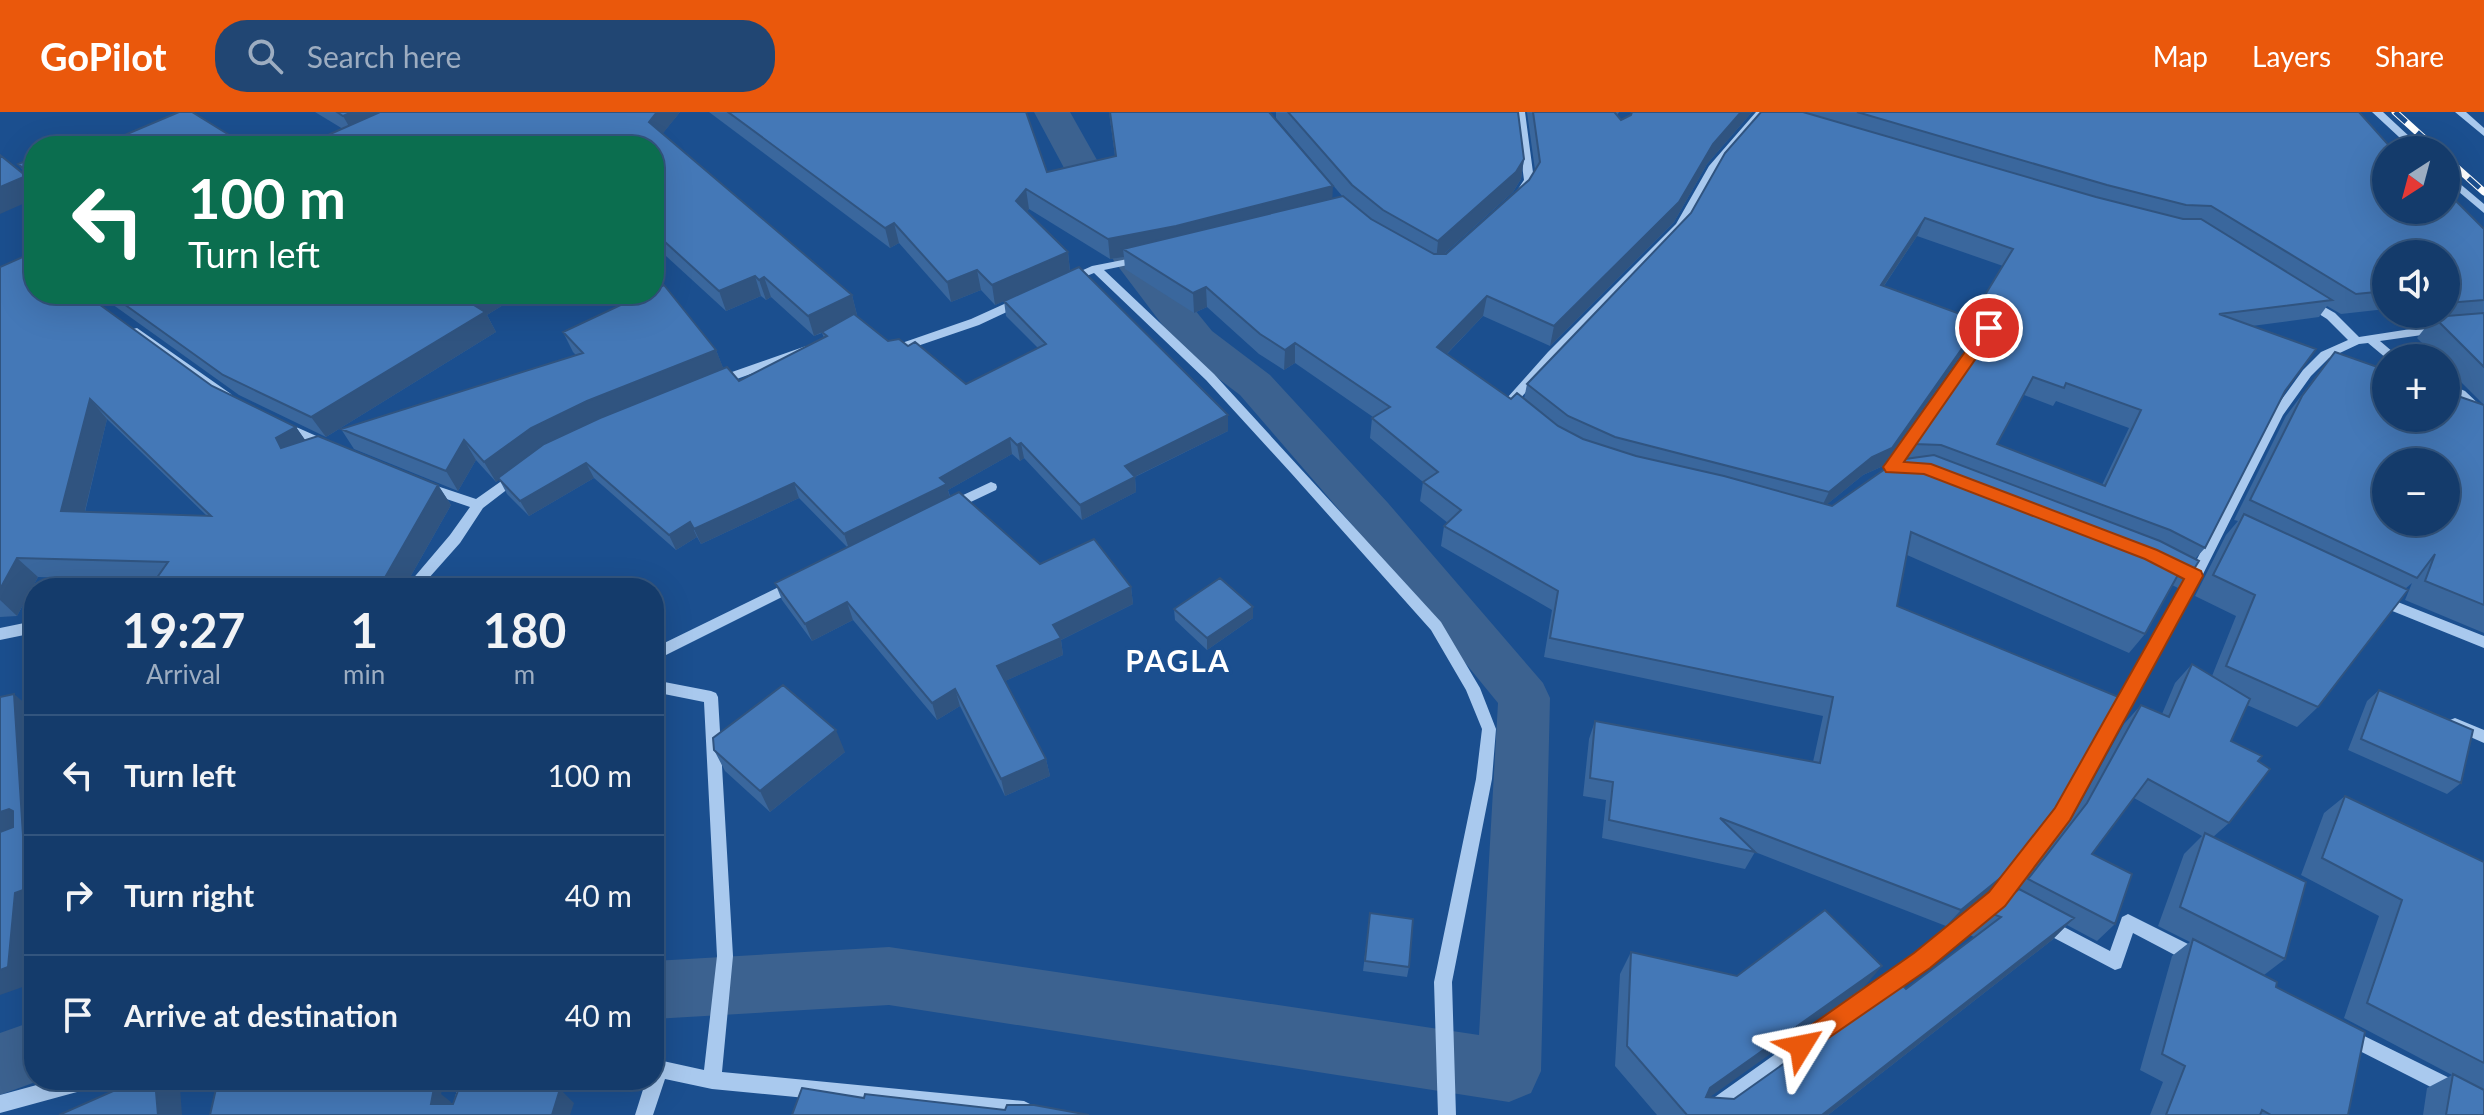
<!DOCTYPE html>
<html lang="en">
<head>
<meta charset="utf-8">
<style>
	:root { --surface:#143b6b; --page:#214673; --text:#f1f3f6; --muted:#9dadc1; --line:#33557e; --accent:#ea580c }
	body { margin:0; font-family:Lato,sans-serif; background:var(--page); color:var(--text); height:100vh; display:flex; flex-direction:column; font-size:30px; white-space:nowrap }
	* { box-sizing:border-box; margin:0 }
	p { font-size:26px; color:var(--muted) }
	.icon { flex:none; width:44px; height:44px; fill:none; stroke:currentColor; stroke-width:2; stroke-linecap:round; stroke-linejoin:round }
	.map { position:relative; flex:1; overflow:hidden }
	.drawer { position:absolute; left:24px; top:466px; width:640px; height:512px; display:flex; flex-direction:column; background:var(--surface); border-radius:32px; box-shadow:0 8px 32px #0002,0 0 0 2px var(--line) }
	.drawer>* { flex:none }
	.guide { position:absolute; left:24px; top:24px; width:640px; height:168px; border-radius:32px; box-shadow:0 8px 32px #0002,0 0 0 2px var(--line); background:#0b6e4f; color:#fff; overflow:hidden }
	.needle { width:52px; rotate:216deg }
	.controls { position:absolute; left:2372px; top:24px; display:grid; gap:16px }
	.controls a { display:grid; place-items:center; width:88px; height:88px; border-radius:50%; background:var(--surface); box-shadow:0 8px 32px #0002,0 0 0 2px var(--line); font-size:40px }
	.pin { position:absolute; display:grid; place-items:center; width:68px; height:68px; color:#fff; margin:-34px; border:4px solid #fff; border-radius:50%; box-shadow:0 2px 8px #0007 }
	.me { position:absolute; width:88px; margin:-44px; rotate:55deg; stroke-linejoin:round; filter:drop-shadow(0 0 6px #0008) }
	.turn { display:flex; align-items:center; gap:28px; height:168px; padding:0 32px; font-size:36px }
	.turn .icon { width:104px; height:104px; stroke-width:2.5 }
	.turn b { display:block; font-size:56px; line-height:68px }
	.eta { display:flex; justify-content:space-evenly; align-items:center; height:136px; text-align:center }
	.eta b { font-size:48px; font-weight:700; line-height:56px }
	ul { padding:0; list-style:none }
	li { display:flex; align-items:center; gap:24px; height:120px; padding:0 32px; border-top:2px solid var(--line) }
	li div { flex:1 }
	li b { display:block; font-size:30px }
	li em { font-style:normal }
	header { display:flex; align-items:center; gap:48px; box-sizing:border-box; height:112px; padding:0 40px; background:var(--accent); color:#fff }
	header strong { font-size:38px }
	nav { display:flex; gap:44px; margin-inline-start:auto; font-size:28px }
	.search { width:560px; height:72px; background:var(--page); display:flex; align-items:center; gap:20px; box-sizing:border-box; padding:0 28px; border-radius:32px; color:var(--muted); font-size:30px }
	.map>svg:first-child { display:block }
	.lines { fill:none; stroke-linecap:round; stroke-linejoin:round }
	.canal { fill:#3c6290; fill-rule:evenodd }
	.minor { fill:#a9c9ee; fill-rule:evenodd }
	.rail-casing { stroke:#fff; stroke-width:7 }
	.rail { stroke:#1b4f8f; stroke-width:5; stroke-dasharray:15; stroke-linecap:butt }
	.wall { fill:#3a679d; fill-rule:evenodd }
	.shaded-wall { fill:#305480 }
	.building { fill:#4478b7; stroke:#305480; stroke-width:2; fill-rule:evenodd }
	.route { fill:#ea580c; stroke:#983908; stroke-width:2 }
	.labels { text-anchor:middle; dominant-baseline:central; stroke-width:7; stroke-linejoin:round; paint-order:stroke }
	.district-label { font-size:30px; font-weight:bold; letter-spacing:2px; fill:#fff; stroke:#1b4f8f }
</style>
</head>
<body>
<header>
<strong>GoPilot</strong>
<div class="search"><svg class="icon" aria-label="search" viewBox="0 0 24 24"><circle cx="10" cy="10" r="6"/><path d="M15 15l6 6"/></svg>Search here</div>
<nav><a>Map</a><a>Layers</a><a>Share</a></nav>
</header>
<div class="map">
<svg width="2484" height="1003" viewBox="0 0 2484 1003">
	<rect width="100%" height="100%" fill="#1b4f8f"/>
	<g class="lines">
		<path class="canal" d="M1034,0H1070L1151,144L1212,219L1270,263L1388,391L1543,571L1550,586L1541,959L1531,981L1509,990L889,893L654,907V849L889,835L1479,923L1498,591L1354,415L1240,283L1182,239L1114,149Z
			M34,909V968H41L0,983V921Z"/>
		<path class="minor" d="M1515,0H1525L1534,68L1525,82L1521,83L1516,80L1524,68Z
			M1756,0H1766L1717,57L1684,116L1556,246L1518,289L1523,296L1521,299H1513L1505,289L1507,286L1548,240L1676,112L1709,54Z
			M2372,0H2383L2424,38H2413Z
			M2455,0H2466L2484,16V24Z
			M2446,60L2484,92V101L2446,69Z
			M1143,144L1149,147L1147,149L1104,158L1214,262L1441,510L1480,576L1496,617L1492,667L1452,870L1456,1003H1438L1434,870L1476,667L1482,617L1466,578L1431,518L1291,361L1206,268L1094,161L1067,172L1061,168L1092,154Z
			M1022,184L1028,188L1026,191L979,213L894,242L884,235L886,232L896,233L971,207Z
			M2307,185L2335,201L2359,225L2443,212L2449,216L2443,220L2380,229L2400,246H2386L2368,231L2359,232L2329,246L2311,264L2283,303L2192,484L2068,707L2003,792L1928,854L1719,1003H1695L1698,997L1916,842L1991,782L2056,697L2179,482L2274,298L2303,258L2321,240L2348,228L2327,207L2303,192V186Z
			M1989,212L1995,216L1896,358H1886L1885,355L1886,352L1985,213Z
			M137,216L231,282L233,285L231,288H223L133,223V217Z
			M806,234L812,238L810,241L720,273L716,274L710,270L712,267Z
			M2446,271L2465,279L2484,297V308L2480,307L2457,285L2446,280Z
			M285,310L332,331L334,334L332,337H324L281,317L279,314L281,311Z
			M517,358L523,363L522,366L483,396L460,431L420,476H405L450,423L470,395L423,379L422,376L423,373L428,371L476,387Z
			M991,370L996,372L997,375L996,378L956,397L951,399L944,394L946,391Z
			M793,468L800,473L798,477L654,549V536Z
			M2380,483L2484,524V536L2375,492L2373,488L2375,484Z
			M34,509V521L0,528V516Z
			M654,568L711,579L716,581L718,585L733,844L722,960L1024,989L1030,992L1033,998L1031,1003H982L712,977L665,967L653,1003H635L646,968H654V947L704,958L717,844L704,590L654,580Z
			M2455,606L2484,618V631L2450,616L2448,612L2450,608Z
			M2128,802L2202,839L2204,845L2202,851L2196,853L2190,851L2133,821L2121,856L2115,858L2037,817L2035,812L2037,807L2043,804L2110,839L2122,805Z
			M2346,915L2484,983V1002L2340,929L2337,923L2340,917Z
			M55,968H97L94,974L88,977L0,1001V983Z
			M460,968H478L468,1003H450Z"/>
		<defs>
			<path id="rail" d="M2395,0L2437,38
				M2446,46L2484,80"/>
		</defs>
		<use href="#rail" class="rail-casing"/>
		<use href="#rail" class="rail"/>
	</g>
	<path class="wall" d="M315,0H680L662,22L852,183L857,203L856,204L888,229L908,234L966,272L1038,236L1006,204L1004,189L995,193L981,178L951,190L899,131L890,136L709,0H1026L1047,60L1115,44L1109,0H1269L1332,87L1343,85L1276,6V0H1518L1524,47L1521,67L1513,80L1444,142H1446L1529,68L1535,58L1527,0H1619L1617,4L1621,8L1631,3L1632,0H1752L1707,52L1674,110L1550,234L1483,204L1447,242L1511,287H1524L1527,272L1691,101L1761,0H2359L2386,98L2484,117V521L2405,488L2412,471L2405,477L2318,595L2297,615L2247,593L2231,629L2258,649L2229,711L2213,725L2285,847L2264,863L2276,875L2348,1003H2150L2163,970L2140,958L2172,844L2190,830L2158,814L2184,742L2202,724L2134,686L2092,742L2115,812L2097,829L2067,813L2052,828L1828,1003H1657L1615,954L1620,862L1631,840L1737,864L1864,875L1709,985L1734,987L1906,877L1974,825L1970,823L1990,801L2016,780L2071,708L2124,612L2141,593L2162,602L2175,571L2192,552L2212,564L2236,504L2195,484L2226,423L2238,409L2234,408L2286,304L2319,260L2484,293L2446,255V246H2437L2417,226L2429,211L2406,214L2394,202H2446V142H2386V197L2341,202L2327,194L2319,205L2252,214L2285,279L2205,436L2195,447L2194,457L2178,476L2172,473L2145,522L2129,541L1907,443L1897,494L2004,763L1989,780L1946,814L1755,740L1745,757L1602,726L1606,688L1583,684L1589,627L1595,609L1813,650L1823,604L1544,545L1552,498L1441,434L1444,414L1448,411L1420,389L1423,370L1370,326L1372,306L1373,305L1295,251L1284,258L1259,242L1207,195L1194,201L1125,157L1124,145L1110,147L1029,97L1027,99L1068,140L1070,159L1228,303V319L1135,365L1136,380L1082,408L1024,346L1020,349L1012,342L948,378L950,384L1040,452L1131,475L1133,492L1061,528L1063,543L1005,569L1046,647L1050,664L1005,684L960,594L937,608L853,508L812,529L782,488L775,471L847,435L799,386L701,432L697,425L676,438L594,366L529,404L507,382L499,367L496,370L476,348L458,379L354,337L341,317L576,243L573,240L563,220L716,238L723,256L739,269L824,226L822,221L814,224L771,185L766,188L761,184L726,199L654,133V34L343,17ZM1917,124L2003,154L1971,206L1884,174ZM1991,210L1996,216L1915,332L1907,347L1832,394L1826,393L1863,363L1883,354L1983,211ZM2024,283L2053,294L2056,289L2129,316L2102,373L1997,332Z
		M34,46V72L18,52Z
		M0,155L34,182L212,274L296,315L305,328L438,373L451,393L404,476H165L158,469L38,465L17,504L0,505ZM107,307L207,404L85,400Z
		M98,182H521L487,203L496,220L326,325L239,283Z
		M1174,497L1253,506L1207,538L1175,508Z
		M2379,578L2461,671L2447,682L2348,638L2367,589Z
		M714,638L845,640L770,700L725,659Z
		M2345,684L2484,750V1003H2423L2427,976L2452,963L2344,906L2379,804L2301,763L2324,701Z
		M1370,801L1409,855L1407,865L1363,859Z"/>
	<path class="shaded-wall" d="M352,0H408L354,23L343,4Z
		M657,0H680L656,30L649,10Z
		M1741,0H1752L1707,52L1674,110L1550,234L1554,214Z
		M1524,47L1521,67L1513,80L1436,149L1438,129Z
		M26,64L34,74V87L0,102V75Z
		M1333,74L1332,94L1123,137L1124,145L1110,147L1108,127Z
		M1026,77L1029,97L1019,109L1016,89Z
		M1925,106L1917,124L1873,190L1881,173Z
		M894,111L899,131L890,136L885,116Z
		M1068,140L1070,160L995,193L992,173Z
		M977,158L981,178L951,190L947,170Z
		M755,164L761,184L726,199L719,179Z
		M764,165L771,185L766,188L759,168Z
		M1206,175L1207,195L1194,201L1193,181Z
		M477,182H521L487,203L496,220L326,325L311,305L466,188Z
		M852,183L857,203L814,224L808,204Z
		M1487,184L1483,204L1434,255L1437,235Z
		M2000,192L1991,210L1983,211L1883,354L1863,363L1820,398L1829,380L1992,194Z
		M1295,231V251L1284,258L1285,238Z
		M716,238L724,258L542,336L496,370L484,350L531,316L587,289Z
		M90,287L107,307L80,419L61,399Z
		M1228,303V319L1126,369L1125,354Z
		M296,315L310,335L281,336L276,326Z
		M1010,326L1012,342L948,378L950,387L849,437L844,422Z
		M464,328L476,348L458,379L446,359Z
		M1021,331L1024,346L1020,349L1017,333Z
		M586,351L594,366L529,404L520,389Z
		M1135,365L1136,380L1082,408L1080,393Z
		M794,371L799,386L701,432L694,417Z
		M438,373L451,393L404,476H379Z
		M690,410L697,425L676,438L669,423Z
		M17,446L38,465L17,504L0,488V477Z
		M1131,475L1133,492L1061,528L1063,543L1001,571L997,554L1053,513Z
		M847,490L853,508L812,529L805,512Z
		M1253,495V506L1207,538V526Z
		M955,577L960,594L937,608L932,591Z
		M14,582L34,599V731L0,727V700Z
		M836,618L845,640L770,700L760,679Z
		M1046,647L1050,664L1005,684L1001,667Z
		M2004,763L1989,780L1946,814L1961,798Z
		M34,774V871L0,883V858L15,781Z
		M2074,806L2052,828L1828,1003H1822Z
		M1882,854L1864,875L1696,995L1710,976Z
		M155,968H166L180,976L182,1003H158Z
		M425,968H446L441,982L451,990L448,1003L431,992L422,976Z
		M560,977L574,991L570,1003H552Z"/>
	<path class="building" d="M179,0H192L247,34H61L87,23L101,33Z
		M337,0H352L343,4Z
		M380,0H657L649,10L852,183L808,204L764,165L759,168L755,164L719,179L654,120V34H303Z
		M728,0H1026L1047,60L1116,44L1110,0H1269L1333,74L1176,114L1108,127L1026,77L1016,89L1068,140L992,173L977,158L947,170L894,111L885,116Z
		M1288,0H1518L1524,47L1516,60L1438,129L1383,98L1352,73Z
		M1533,0H1615V1L1621,8L1631,3L1632,0H1741L1713,32L1679,90L1554,214L1487,184L1437,235L1511,287L1517,281L1558,314L1583,327L1636,344L1724,364L1832,394L1898,348L1934,343L2160,429L2199,449L2194,457L2184,452L2145,522L1911,420L1897,494L2121,586L2069,678L2004,763L1961,798L1720,706L1755,740L1609,708L1613,670L1590,666L1595,609L1820,651L1833,585L1550,526L1558,479L1444,414L1461,398L1423,370L1438,360L1372,306L1390,295L1295,231L1285,238L1260,222L1206,175L1193,181L1123,137L1343,84L1371,107L1434,142H1446L1529,68L1540,50Z
		M1761,0H1803L2096,85L2183,107H2201L2332,188L2219,202L2316,237L2285,279L2205,436L2170,418L1941,333L1915,332L2007,200L2000,192L1992,194L1892,336L1872,345L1829,380L1615,325L1568,304L1527,272L1691,101L1725,41ZM1925,106L2013,137L1971,206L1881,173ZM2033,265L2064,276L2066,271L2141,298L2105,374L1997,332Z
		M1857,0H2359L2393,38H2386V98H2446V79L2484,117V188L2446,191V142H2386V179L2356,182L2211,94L2186,93L2107,73Z
		M0,43L26,64L0,75Z
		M34,46V65L18,52Z
		M34,140V182H85L212,274L296,315L276,326L281,336L318,324L438,373L379,476L156,467L168,450L17,446L0,477V155ZM90,287L211,404L61,399Z
		M1079,155L1228,303L1125,354L1135,365L1080,393L1021,331L1017,333L1010,326L940,366L947,372L844,422L794,371L694,417L690,410L669,423L586,351L520,389L498,366L544,332L600,306L727,255L739,269L827,224L822,220L854,202L888,229L899,227L908,234L915,230L966,272L1046,232L1004,189Z
		M664,173L716,238L587,289L531,316L484,350L464,328L446,359L341,317L583,241L563,220L644,182H654V178Z
		M110,182H477L466,188L485,200L311,305L223,263Z
		M2484,201V255L2434,205Z
		M2335,240L2386,258V306H2446V280L2484,293V493L2425,469L2435,442L2417,466L2250,388L2302,284ZM2386,350H2446V410H2386Z
		M959,380L1040,452L1094,427L1131,475L1053,513L1061,526L997,554L1046,647L1001,667L955,577L932,591L847,490L805,512L775,471Z
		M2244,402L2408,478L2318,595L2226,554L2255,483L2213,463Z
		M1220,466L1253,495L1207,526L1174,497Z
		M2192,552L2250,587L2231,629L2262,644L2258,649L2270,657L2229,711L2148,667L2092,742L2132,762L2115,812L2028,767L2087,691L2141,593L2169,605Z
		M783,573L836,618L760,679L714,638L713,626Z
		M2379,578L2473,618L2461,671L2361,627Z
		M14,582L23,723L34,719V774L15,781L8,855L0,858V720L13,715V699L9,697L0,700V585Z
		M2345,684L2484,750V951L2367,891L2402,788L2322,746Z
		M2205,721L2306,770L2285,847L2180,795Z
		M2019,777L2074,806L1822,1003H1687L1627,934L1631,840L1737,864L1825,798L1882,854L1710,976L1706,985L1734,987L1899,870L1906,877L2001,805L1990,801Z
		M1370,801L1413,807L1409,855L1365,849Z
		M2193,827L2277,870L2276,875L2365,920L2348,1003H2271L2262,998L2260,1003H2166L2185,954L2162,942Z
		M2453,962L2484,978V1003H2446Z
		M138,968H155L158,1003H59Z
		M218,968H425L422,976H434L431,992H453L459,976L560,977L552,1003H210Z
		M802,976L864,986L865,982L1005,998L1007,993H1034L1089,1003H792Z"/>
	<path class="route" d="M1989,211L1997,216L1904,350L1931,352L2157,438L2201,459L2203,464L2070,708L2005,794L1930,856L1801,945L1793,942L1790,934L1793,926L1914,841L1989,780L2055,696L2184,467L2145,447L1924,362L1886,360L1883,355L1886,351L1984,213Z"/>
	<g class="labels">
		<g class="district-label">
			<text x="1178" y="548">PAGLA</text>
		</g>
	</g>
</svg>
<div class="controls">
<a><svg class="needle" viewBox="-14 -14 28 28"><path d="M0-13l5 13h-10z" fill="#e53935"/><path d="M0 13l5-13h-10z" fill="#9dadc1"/></svg></a>
<a><svg class="icon" aria-label="sound" viewBox="0 0 24 24"><path d="M4 9h4l5-4v14l-5-4H4zM17 9q2 3 0 6"/></svg></a>
<a>+</a>
<a>−</a>
</div>
<div class="pin" style="left:1989px;top:216px;background:#d93025"><svg class="icon" aria-label="arrive" viewBox="0 0 24 24"><path d="M6 21V4h12l-3 4 3 4H6"/></svg></div>
<svg class="me" style="left:1801px;top:934px" viewBox="-20 -20 40 40"><path d="M0-17L14 15 0 8-14 15z" fill="#ea580c" stroke="#fff" stroke-width="4"/></svg>
<div class="guide">
<div class="turn"><svg class="icon" aria-label="left" viewBox="0 0 24 24"><path d="M17 20v-9H6M10 6l-5 5 5 5"/></svg><div><b>100 m</b>Turn left</div></div>
</div>
<section class="drawer">
<div class="eta">
<div><b>19:27</b><p>Arrival</p></div>
<div><b>1</b><p>min</p></div>
<div><b>180</b><p>m</p></div>
</div>
<ul>
<li><svg class="icon" aria-label="left" viewBox="0 0 24 24"><path d="M17 20v-9H6M10 6l-5 5 5 5"/></svg><div><b>Turn left</b></div><em>100 m</em></li>
<li><svg class="icon" aria-label="right" viewBox="0 0 24 24"><path d="M7 20v-9h11M14 6l5 5-5 5"/></svg><div><b>Turn right</b></div><em>40 m</em></li>
<li><svg class="icon" aria-label="arrive" viewBox="0 0 24 24"><path d="M6 21V4h12l-3 4 3 4H6"/></svg><div><b>Arrive at destination</b></div><em>40 m</em></li>
</ul>
</section>
</div>
</body>
</html>
